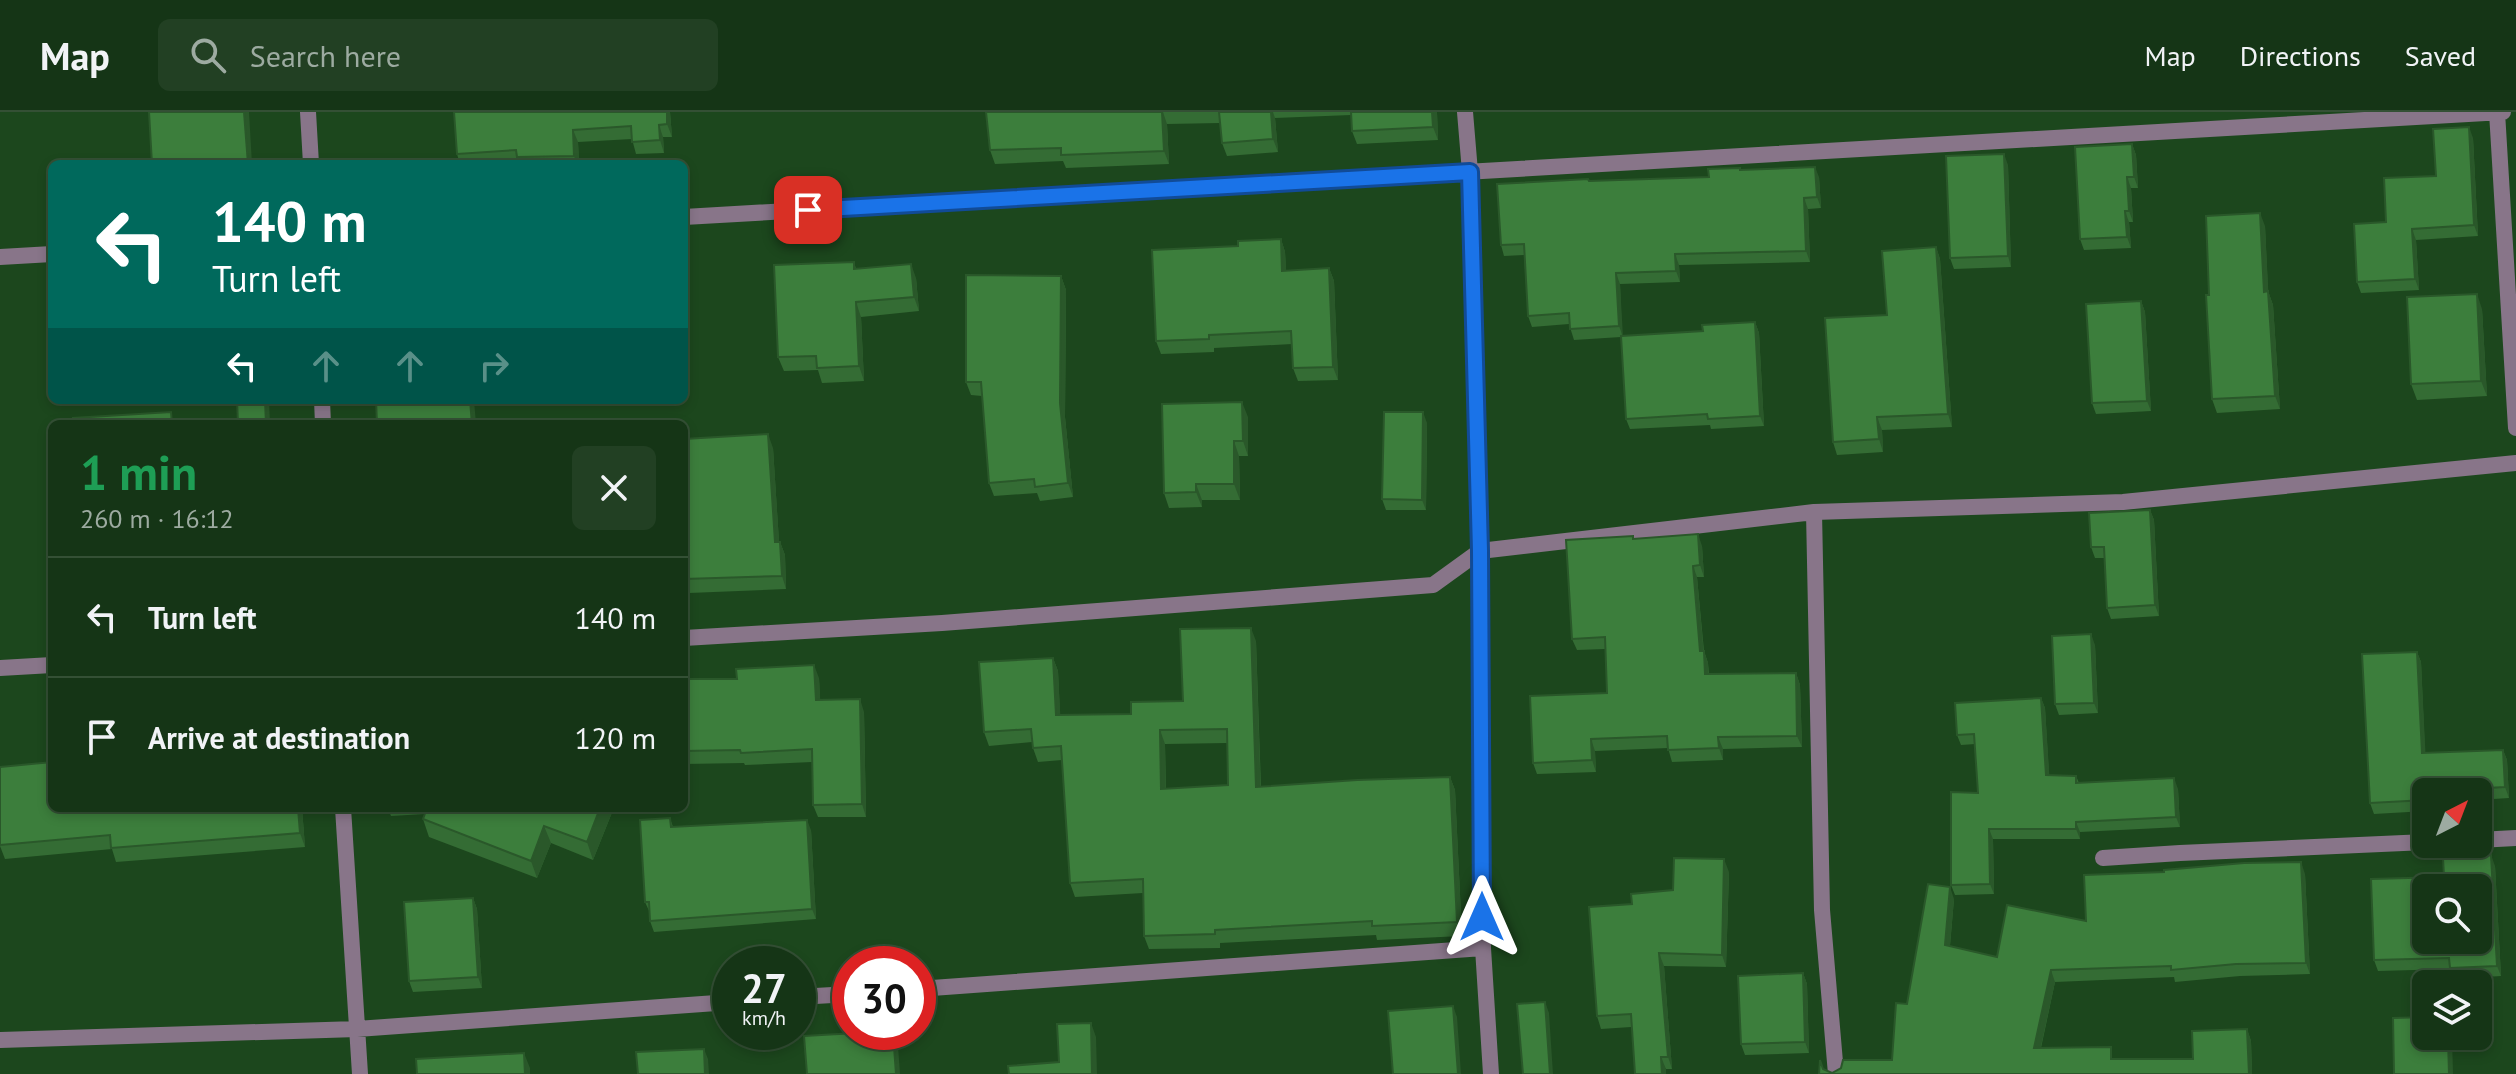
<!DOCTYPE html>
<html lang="en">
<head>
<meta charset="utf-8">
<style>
	:root { --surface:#153516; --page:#224023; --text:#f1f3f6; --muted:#9daba1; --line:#345035 }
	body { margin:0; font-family:"PT Sans",sans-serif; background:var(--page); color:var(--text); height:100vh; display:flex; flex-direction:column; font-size:30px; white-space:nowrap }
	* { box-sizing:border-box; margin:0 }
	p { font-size:26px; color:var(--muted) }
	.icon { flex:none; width:44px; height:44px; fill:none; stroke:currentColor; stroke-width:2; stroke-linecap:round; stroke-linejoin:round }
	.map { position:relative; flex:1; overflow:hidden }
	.details { position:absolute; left:48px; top:308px; width:640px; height:392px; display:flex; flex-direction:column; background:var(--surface); border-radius:12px; box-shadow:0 4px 12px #0003,0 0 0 2px var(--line) }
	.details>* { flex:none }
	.hud { position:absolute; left:48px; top:48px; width:640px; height:244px; border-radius:12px; box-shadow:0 4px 12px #0003,0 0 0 2px var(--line); background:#00695c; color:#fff; overflow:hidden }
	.needle { width:52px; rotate:42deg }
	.tools { position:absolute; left:2412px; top:666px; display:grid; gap:16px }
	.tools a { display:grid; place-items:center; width:80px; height:80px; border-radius:12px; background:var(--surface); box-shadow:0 4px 12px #0003,0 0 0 2px var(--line); font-size:40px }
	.speed { position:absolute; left:712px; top:834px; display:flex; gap:16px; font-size:40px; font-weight:700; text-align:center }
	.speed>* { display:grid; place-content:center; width:104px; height:104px; border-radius:50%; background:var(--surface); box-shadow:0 4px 12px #0003,0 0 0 2px var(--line); line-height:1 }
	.speed small { font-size:20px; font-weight:400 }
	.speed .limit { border:12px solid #d22; background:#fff; color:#111 }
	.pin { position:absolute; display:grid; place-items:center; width:68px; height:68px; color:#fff; margin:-34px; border-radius:16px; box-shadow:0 4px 12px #0006 }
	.me { position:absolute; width:88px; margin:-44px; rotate:0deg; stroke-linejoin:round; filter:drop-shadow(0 0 6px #0008) }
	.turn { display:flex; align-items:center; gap:28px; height:168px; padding:0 32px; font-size:36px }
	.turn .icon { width:104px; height:104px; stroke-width:2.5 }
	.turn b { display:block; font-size:56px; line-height:68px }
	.lanes { display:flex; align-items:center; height:76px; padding:0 32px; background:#0003; justify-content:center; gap:40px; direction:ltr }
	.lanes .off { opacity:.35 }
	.round { display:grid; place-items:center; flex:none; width:84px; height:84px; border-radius:12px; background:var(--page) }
	.head { display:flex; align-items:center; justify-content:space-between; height:136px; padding:0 32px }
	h1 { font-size:48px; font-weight:700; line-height:60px; color:#1e9e55 }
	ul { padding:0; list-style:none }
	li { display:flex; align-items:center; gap:24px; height:120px; padding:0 32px; border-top:2px solid var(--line) }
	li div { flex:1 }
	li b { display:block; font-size:30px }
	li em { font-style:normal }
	header { display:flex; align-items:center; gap:48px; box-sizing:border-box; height:112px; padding:0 40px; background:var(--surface); border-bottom:2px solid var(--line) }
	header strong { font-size:38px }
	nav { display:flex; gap:44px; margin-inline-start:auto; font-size:28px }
	.search { width:560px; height:72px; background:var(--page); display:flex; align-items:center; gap:20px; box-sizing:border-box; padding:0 28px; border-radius:12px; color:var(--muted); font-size:30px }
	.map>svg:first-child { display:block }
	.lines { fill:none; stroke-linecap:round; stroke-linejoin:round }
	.street { stroke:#887589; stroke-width:16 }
	.wall { fill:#346c34; fill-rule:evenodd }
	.shaded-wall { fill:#2a582a }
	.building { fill:#3c7e3c; stroke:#2a582a; stroke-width:2; fill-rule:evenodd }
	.route-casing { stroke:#114b97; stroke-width:20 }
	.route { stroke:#1a73e8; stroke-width:14 }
</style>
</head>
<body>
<header>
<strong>Map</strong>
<div class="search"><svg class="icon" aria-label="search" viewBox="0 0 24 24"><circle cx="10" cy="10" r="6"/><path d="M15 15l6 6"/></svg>Search here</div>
<nav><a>Map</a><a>Directions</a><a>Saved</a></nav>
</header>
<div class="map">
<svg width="2516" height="962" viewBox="0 0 2516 962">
	<rect width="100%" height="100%" fill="#1c471d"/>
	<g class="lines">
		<path class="street" d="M308,0L311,52
			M1465,0L1470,60L1480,439L1483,836L1491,962
			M2497,0L2516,316
			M684,105L2503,0
			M0,145L52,142
			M322,288L323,312
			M1814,400L1822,798L1836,962
			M684,526L942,511L1433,473L1480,439L1814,400L2123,390L2516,351
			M0,556L52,553
			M343,696L360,962
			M2478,728L2516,726
			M2103,746L2180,741L2426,730
			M918,877L1483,836
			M798,885L850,882
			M0,928L357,917L730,890"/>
	</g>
	<path class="wall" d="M454,0H670L672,25H663L664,41L636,42L632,27L578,30L579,52H519V50L460,52L457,42Z
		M986,0H1437L1438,28L1357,32L1352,19L1351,3L1275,6L1278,40L1227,44L1222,31L1220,11L1167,12L1169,52L1066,56L1063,49L995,52L990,38Z
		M2473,26L2478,124L2416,128L2419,178L2361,181L2357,170L2386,110L2436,64Z
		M2132,32L2136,43L2138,76H2131L2133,110H2129L2131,136L2084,138L2080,127Z
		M2008,53L2011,155L1954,157L1950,146Z
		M1741,58L1819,65L1821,96L1808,97L1810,150L1679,153L1680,170L1620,172L1622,224L1703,219L1755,210L1759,221L1764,314L1711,317L1710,313L1630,317L1626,307L1621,225L1574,228L1569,212L1532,215L1528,204L1524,143L1504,144L1501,133L1589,69L1709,65Z
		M2265,114L2268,179L2273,193L2280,297L2217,301L2212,287L2209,183Z
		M1281,127L1285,140L1286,159L1329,156L1334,169L1338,268L1298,269L1293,256L1292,232L1214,236V240L1161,242L1156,229L1238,134Z
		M1936,135L1940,147L1952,315L1882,318L1883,340L1837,343L1833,330L1887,203Z
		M854,150L856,157L916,166L919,199L861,205L864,269L822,271L818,258L784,259L778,245Z
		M1061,164L1066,178L1065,305L1073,385L1040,389L1037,381L994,384L989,371L982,284L971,283L966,270Z
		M2141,189L2145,200L2151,299L2096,302L2092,291Z
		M2482,197L2487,284L2417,288L2411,272Z
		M1248,305V344H1239L1240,388H1202V395L1169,396L1164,381Z
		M1427,311L1426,398H1386L1382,387Z
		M684,327L773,336L779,430H780L785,443L786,477L689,481L684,467L689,433L686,385H684Z
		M2150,398L2154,408L2159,504L2111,507L2107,496L2104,446H2095L2091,435Z
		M1634,427L1702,434L1704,465H1697L1704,539L1708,551L1709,562L1796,561L1800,573L1802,635L1723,637V648L1672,650L1668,636L1595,639L1596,660L1537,662L1533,651L1607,581L1605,537L1577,538L1572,527Z
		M1256,529L1261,675L1450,665L1455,678L1462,824L1377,828L1376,823L1220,831V836L1149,837L1144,824L1143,781L1075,785L1070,771L1062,648L1038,650L1033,636L1032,630L989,634L984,620L1053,546L1058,559L1060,603L1131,602L1183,589ZM1227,631L1228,673L1166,677L1165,632Z
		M2095,533L2098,601L2059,603L2055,592Z
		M2417,540L2421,550L2425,641L2503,638L2507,648L2509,686L2478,688V680H2426V699L2374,702L2370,691Z
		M819,566L820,588L864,600L866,705H818L813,693L812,650L745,653L744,651L684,652V567Z
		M2041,586L2045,596L2049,663L2076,664L2079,671L2178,677L2180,715L2080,720V727H1993L1994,782L1955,783L1951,773L1978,681L1975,632L1961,633L1957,623Z
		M0,655L52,696H302L305,735L116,750L112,737L5,747L0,734Z
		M388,696H612L613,698L593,748L551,731L537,766L429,725L423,707L425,702L391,704Z
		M670,706L673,715L811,718L816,807L654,820L650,809V801L645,790Z
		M2495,754L2501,864L2454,867L2450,857L2378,859L2374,848L2444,765Z
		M1729,760L1726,855L1664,854L1672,957H1666L1631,915L1601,917L1597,904L1632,792Z
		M2305,762L2310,862L2240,864L2175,870L2174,865L2055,870L2041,936L2115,947H2193L2247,917L2251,929L2252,962H1819L1823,957L1832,961L1892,948L1907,892L1954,787L1950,834L1997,845L2086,809Z
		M473,786L477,797L482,876L413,880L409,869Z
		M1803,861L1807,872L1809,941L1745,943L1741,932Z"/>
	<path class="shaded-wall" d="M244,0H249L252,52H248Z
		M667,0H670L672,25L667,12Z
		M1163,0L1167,12L1169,52L1164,39Z
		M1271,0H1273L1275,6L1278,40L1273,27Z
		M1432,0H1437L1438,28L1433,15Z
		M659,13L663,25L664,41L660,28Z
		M2469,15L2473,26L2478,124L2474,113Z
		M573,18L578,30L579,52H577L574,44Z
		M2132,32L2136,43L2138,76L2134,65Z
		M2004,42L2008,53L2011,155L2008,144Z
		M1815,55L1819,65L1821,96L1817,85Z
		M2127,65L2131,76L2133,110L2129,99Z
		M1804,86L1808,97L1810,150L1806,139Z
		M2125,99L2129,110L2131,136L2127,125Z
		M2260,101L2265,114L2269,193L2264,180Z
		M2412,117L2416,128L2419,178L2415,167Z
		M1281,127L1285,140L1287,172L1282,159Z
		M1936,135L1940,147L1952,315L1948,302Z
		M1675,142L1679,153L1680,170L1676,159Z
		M911,152L916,166L919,199L914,185Z
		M1329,156L1334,169L1338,268L1333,255Z
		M1616,161L1620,172L1623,225L1619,214Z
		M1061,164L1066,178L1065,305L1073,385L1068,371L1060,291Z
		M2268,179L2273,193L2280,297L2275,284Z
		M2477,182L2482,197L2487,284L2481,269Z
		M2141,189L2145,200L2151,299L2147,289Z
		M856,190L861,205L864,269L859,254Z
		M1755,210L1759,221L1764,314L1760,304Z
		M265,288H269L270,312H266Z
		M470,288H474L476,312H472Z
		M1242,290L1248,305V344L1243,329Z
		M1423,300L1427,311L1426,398L1422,388Z
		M1877,305L1882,318L1883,340L1879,327Z
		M768,322L773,336L780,444L775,430Z
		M1234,329L1239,344L1240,388L1234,372Z
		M1196,372L1202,388V395L1196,380Z
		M2150,398L2154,408L2159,504L2155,493Z
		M1698,422L1702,434L1704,465L1700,453Z
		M780,430L785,443L786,477L782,464Z
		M1693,454L1697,465L1704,543V539L1708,551L1709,574L1705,562L1700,539Z
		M1251,516L1256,529L1261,689L1256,675Z
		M2091,522L2095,533L2098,601L2094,591Z
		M2417,540L2421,550L2426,652L2422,641Z
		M1053,546L1058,559L1061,617L1056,603Z
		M814,553L819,566L821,601L816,588Z
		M1796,561L1800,573L1802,635L1797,624Z
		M2041,586L2045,596L2050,673L2046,663Z
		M860,587L864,600L866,705L862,692Z
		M1160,618L1165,632L1166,690L1161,677Z
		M1718,625L1723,637V648L1719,636Z
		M1591,627L1595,639L1596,660L1592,648Z
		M2503,638L2507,648L2509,686L2505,675Z
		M1450,665L1455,678L1462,824L1457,810Z
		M2174,666L2178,677L2180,715L2176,705Z
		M298,696H302L305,735L300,721Z
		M600,696H612L613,698L593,748L587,730Z
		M807,708L811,718L816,807L812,797Z
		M2076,710L2080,720V727L2076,717Z
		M544,714L551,731L537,766L531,749Z
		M1989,717L1993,727L1994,782L1990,772Z
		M2491,743L2495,754L2501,864L2497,854Z
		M1724,747L1729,760L1726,855L1722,843Z
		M2301,750L2305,762L2310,862L2306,851Z
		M1950,775L1954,787L1949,844L1945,833Z
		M473,786L477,797L482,876L478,865Z
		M1659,841L1664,854L1672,957L1668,945Z
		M2051,858L2055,870L2038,948L2034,936Z
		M1803,861L1807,872L1809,941L1805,930Z
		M1545,890L1549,901L1553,962H1550Z
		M1453,894L1457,905L1461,962H1458Z
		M1091,911L1096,925L1097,962H1092Z
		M2247,917L2251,929L2252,962H2249Z
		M893,920L898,934L900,962H896Z
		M2448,924H2452L2453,962H2449Z
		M704,937L708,947L709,962H705Z
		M524,941L530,956V962H525Z
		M1661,945L1666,957V962H1662Z"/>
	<path class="building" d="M149,0H244L248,52H152Z
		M454,0H667V12L659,13L660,28L632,30L631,14L573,18L574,44L517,45L516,38L457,42Z
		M986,0H1162L1164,39L1061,43V36L990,38Z
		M1219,0H1271L1273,27L1222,31Z
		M1351,0H1432L1433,15L1352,19Z
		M2469,15L2474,113L2412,117L2415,167L2357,170L2354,112L2386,110L2384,66L2436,64L2433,17Z
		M2132,32L2134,65H2127L2129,99H2125L2127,125L2080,127L2075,35Z
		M2004,42L2008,144L1950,146L1946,44Z
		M1815,55L1817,85L1804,86L1806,139L1675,142L1676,159L1616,161L1619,214L1570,217L1569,201L1528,204L1524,132L1501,133L1497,72L1588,67L1589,69L1709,65L1708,57L1740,56V58Z
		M2260,101L2264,180L2268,179L2275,284L2212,287L2206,183H2209L2206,104Z
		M1281,127L1282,159L1329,156L1333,255L1293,256L1291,219L1209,223V227L1156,229L1152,138L1238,134V129Z
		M1936,135L1948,302L1877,305L1879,327L1833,330L1825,206L1887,203L1882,139Z
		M854,150V157L911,152L914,185L856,190L859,254L817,256L816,244L778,245L774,153Z
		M966,163L1061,164L1060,291L1068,371L1035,375L1034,367L989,371L981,270H966Z
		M2477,182L2481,269L2411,272L2407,185Z
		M2141,189L2147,289L2092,291L2086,192Z
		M1755,210L1760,304L1708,307L1707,302L1626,307L1621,224L1703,219L1702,213Z
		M237,288H265L266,312H238Z
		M376,288H470L472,312H377Z
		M1242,290L1243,329H1234V372H1196V380L1164,381L1162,292Z
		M171,300L172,312H73V306Z
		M1384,300H1423L1422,388L1382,387Z
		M768,322L775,430H780L782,464L684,467V433H689L685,371H684V327Z
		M2150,398L2155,493L2107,496L2104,435H2091L2089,401Z
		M1698,422L1700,453L1693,454L1700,539H1704L1705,562L1796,561L1797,624L1718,625L1719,636L1668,638L1667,624L1591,627L1592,648L1533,651L1530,584L1607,581L1605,525L1572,527L1566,428L1633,424V427Z
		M1251,516L1256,675L1357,668L1450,665L1457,810L1372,814V809L1215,818V822L1144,824L1143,767L1070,771L1061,634L1033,636L1031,617L984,620L979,550L1053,546L1056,603L1131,602V590L1183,589L1180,517ZM1227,617L1228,673L1161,677L1160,618Z
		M2091,522L2094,591L2055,592L2052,524Z
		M2417,540L2422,641L2503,638L2505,675L2433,679V680H2426V688L2370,691L2362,542Z
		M814,553L816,588L860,587L862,692L813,693L812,637L741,641L740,638L684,639V567H737L736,557Z
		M2041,586L2046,663L2076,664V671L2174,666L2176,705L2076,710V717H1989L1990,772L1951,773V680L1978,681L1974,622L1957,623L1955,591Z
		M52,650V696H298L300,721L111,736L110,723L0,733V655Z
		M427,696H600L587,730L544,714L531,749L423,707Z
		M670,706L671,715L807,708L812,797L650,809L649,790H645L640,708Z
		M2491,743L2497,854L2450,856L2449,846L2374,848L2371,767L2444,765L2443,746ZM2426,776H2478V828H2426Z
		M1674,746L1724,747L1722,843L1659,841L1668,945H1661L1662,962H1635L1631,902L1597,904L1589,795L1632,792L1631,782L1673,778Z
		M2301,750L2306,851L2236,852L2171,858V854L2051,858L2034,936L2111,935V947H2193L2192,919L2247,917L2249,962H1819L1820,948L1823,957L1832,961L1841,956L1843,948H1892L1896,891L1907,892L1928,772L1950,775L1945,833L1997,845L2007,793L2086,809L2084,763L2164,760V758L2244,751Z
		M473,786L478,865L409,869L404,790Z
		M1803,861L1805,930L1741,932L1738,864Z
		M1545,890L1550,962H1523L1517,892Z
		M1453,894L1458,962H1393L1388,899Z
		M2426,905V924H2448L2449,962H2394L2393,906Z
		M1091,911L1092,962H1009L1008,954L1059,950L1057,912Z
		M874,920H893L896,962H807L804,924Z
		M704,937L705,962H638L636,940Z
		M524,941L525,962H417L416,947Z"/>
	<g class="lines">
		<defs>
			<path id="route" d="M808,98L1470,60L1480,439L1482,805"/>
		</defs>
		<use href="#route" class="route-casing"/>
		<use href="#route" class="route"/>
	</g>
</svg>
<div class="tools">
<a><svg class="needle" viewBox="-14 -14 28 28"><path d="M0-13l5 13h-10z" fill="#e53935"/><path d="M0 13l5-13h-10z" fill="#9daba1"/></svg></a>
<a><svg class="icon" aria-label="search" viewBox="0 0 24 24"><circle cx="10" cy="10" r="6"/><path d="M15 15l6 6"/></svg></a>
<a><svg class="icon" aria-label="layers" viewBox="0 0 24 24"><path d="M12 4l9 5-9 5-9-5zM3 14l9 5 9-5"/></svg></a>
</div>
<div class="speed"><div>27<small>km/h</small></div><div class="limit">30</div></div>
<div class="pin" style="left:808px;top:98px;background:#d93025"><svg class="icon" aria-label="arrive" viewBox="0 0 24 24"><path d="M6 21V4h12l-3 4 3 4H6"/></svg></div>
<svg class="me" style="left:1482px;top:805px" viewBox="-20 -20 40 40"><path d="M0-17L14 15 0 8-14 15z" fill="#1a73e8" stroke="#fff" stroke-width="4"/></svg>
<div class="hud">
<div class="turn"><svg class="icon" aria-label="left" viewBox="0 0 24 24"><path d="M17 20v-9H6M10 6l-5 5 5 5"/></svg><div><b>140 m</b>Turn left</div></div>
<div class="lanes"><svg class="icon" aria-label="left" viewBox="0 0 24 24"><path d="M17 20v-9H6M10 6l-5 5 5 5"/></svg><svg class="icon off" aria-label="ahead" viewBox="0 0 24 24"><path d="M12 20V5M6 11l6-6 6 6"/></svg><svg class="icon off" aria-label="ahead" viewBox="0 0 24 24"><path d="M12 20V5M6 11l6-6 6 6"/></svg><svg class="icon off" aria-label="right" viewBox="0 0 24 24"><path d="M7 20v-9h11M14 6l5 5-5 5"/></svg></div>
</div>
<section class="details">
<div class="head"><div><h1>1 min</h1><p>260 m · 16:12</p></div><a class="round"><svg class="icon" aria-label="close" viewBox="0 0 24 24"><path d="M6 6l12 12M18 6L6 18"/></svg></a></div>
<ul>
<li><svg class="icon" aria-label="left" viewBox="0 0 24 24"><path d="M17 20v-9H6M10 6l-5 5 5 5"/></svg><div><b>Turn left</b></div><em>140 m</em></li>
<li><svg class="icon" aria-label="arrive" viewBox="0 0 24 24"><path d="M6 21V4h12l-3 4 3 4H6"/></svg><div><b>Arrive at destination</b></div><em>120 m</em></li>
</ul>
</section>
</div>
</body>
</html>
